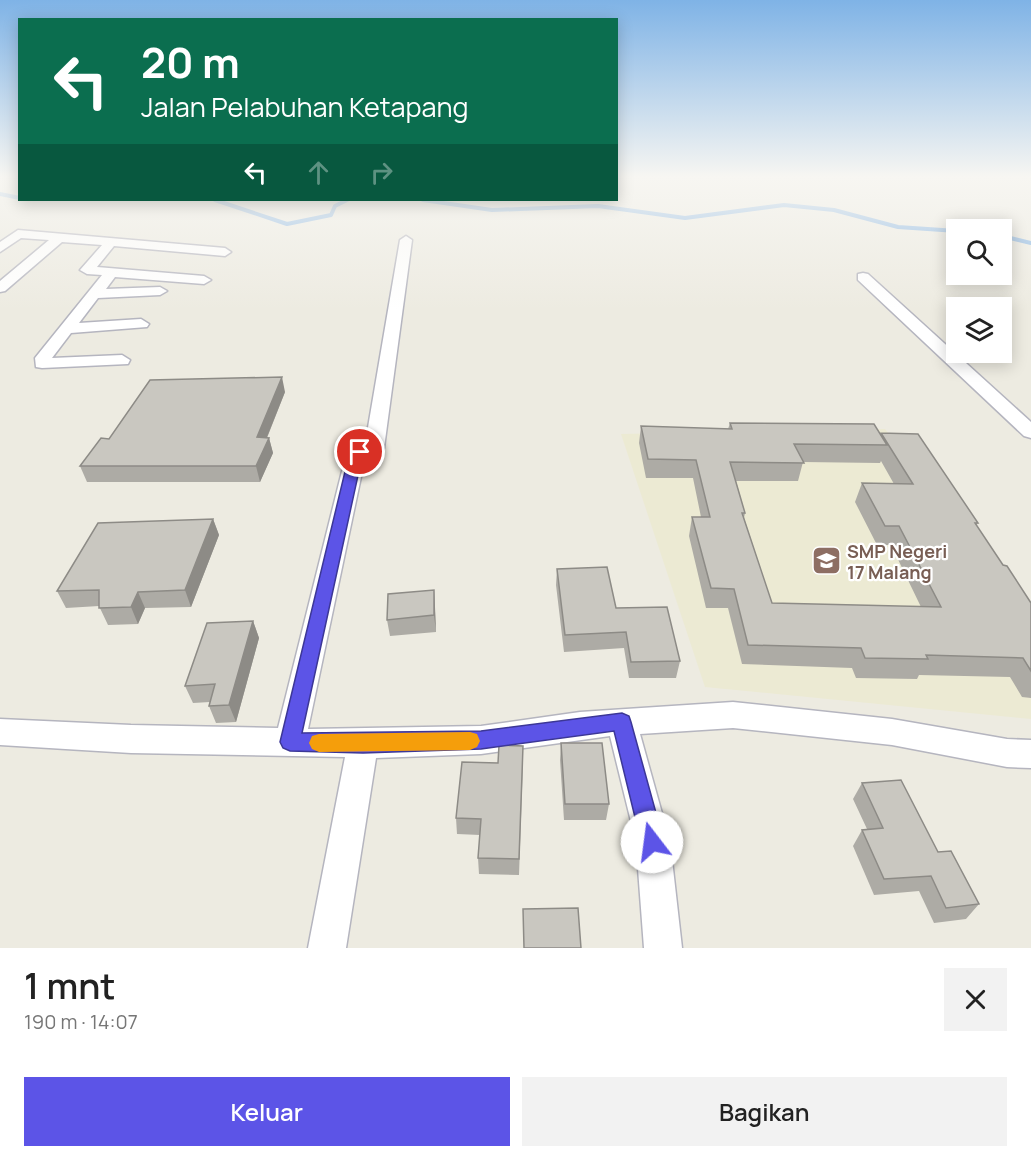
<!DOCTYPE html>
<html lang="id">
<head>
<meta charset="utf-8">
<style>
	:root { --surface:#fff; --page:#f2f2f2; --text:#222; --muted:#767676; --accent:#5c54e7 }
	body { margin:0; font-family:Manrope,sans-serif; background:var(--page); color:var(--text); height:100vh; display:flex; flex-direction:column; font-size:22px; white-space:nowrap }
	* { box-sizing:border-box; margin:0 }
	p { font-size:20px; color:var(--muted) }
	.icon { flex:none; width:33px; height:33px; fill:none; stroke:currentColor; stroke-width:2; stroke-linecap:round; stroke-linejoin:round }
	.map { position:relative; height:948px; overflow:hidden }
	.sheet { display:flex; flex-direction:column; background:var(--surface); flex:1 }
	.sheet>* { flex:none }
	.hud { position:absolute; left:18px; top:18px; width:600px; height:183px; border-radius:0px; box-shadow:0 3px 15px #0003; background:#0b6e4f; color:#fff; overflow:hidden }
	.tools { position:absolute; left:946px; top:219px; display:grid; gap:12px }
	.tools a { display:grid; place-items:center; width:66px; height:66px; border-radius:0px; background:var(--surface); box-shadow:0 3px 15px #0003; font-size:30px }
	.pin { position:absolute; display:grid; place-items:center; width:51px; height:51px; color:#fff; margin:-26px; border:3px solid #fff; border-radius:50%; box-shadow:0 2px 6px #0007 }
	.me { position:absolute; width:66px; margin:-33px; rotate:345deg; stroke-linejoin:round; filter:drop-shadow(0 0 4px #0008) }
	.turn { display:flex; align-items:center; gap:21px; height:126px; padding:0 24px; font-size:27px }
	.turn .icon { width:78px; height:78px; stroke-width:2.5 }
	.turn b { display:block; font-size:42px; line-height:51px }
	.lanes { display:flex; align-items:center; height:57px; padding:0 24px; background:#0003; justify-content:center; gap:30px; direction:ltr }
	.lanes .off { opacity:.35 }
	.round { display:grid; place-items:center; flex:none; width:63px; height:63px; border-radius:0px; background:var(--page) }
	.head { display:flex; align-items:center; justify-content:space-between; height:102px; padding:0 24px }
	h1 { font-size:36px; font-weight:600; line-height:45px }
	.cta { display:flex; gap:12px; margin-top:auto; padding:12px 24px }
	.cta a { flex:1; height:69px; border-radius:0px; background:var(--accent); color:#fff; font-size:24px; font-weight:600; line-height:69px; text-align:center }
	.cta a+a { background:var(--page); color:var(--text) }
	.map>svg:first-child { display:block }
	.education { fill:#ecead3 }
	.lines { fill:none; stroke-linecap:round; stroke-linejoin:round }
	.stream { stroke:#81b1e2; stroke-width:4 }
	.street-casing { stroke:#b5b5bf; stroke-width:3 }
	.street { fill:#fff; fill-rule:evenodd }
	.wall { fill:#adaba5; fill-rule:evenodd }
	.shaded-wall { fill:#8d8b86 }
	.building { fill:#c9c7c0; stroke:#8d8b86; stroke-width:1.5 }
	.route { fill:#5c54e7; stroke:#3c3796; stroke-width:1.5 }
	.slow { fill:#f59e0b }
	.labels { text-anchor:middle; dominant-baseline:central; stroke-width:4.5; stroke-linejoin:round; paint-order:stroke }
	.education-label { font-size:18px; font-weight:bold; fill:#785e54; stroke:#fff; text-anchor:start }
</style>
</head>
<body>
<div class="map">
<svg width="1031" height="948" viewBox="0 0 1031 948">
	<rect width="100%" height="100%" fill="#edebe1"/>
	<path class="education" d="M885,429L1031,616V719L705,687L621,434Z"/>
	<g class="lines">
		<path class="stream" d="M0,194L20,198
			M215,200L287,224L331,215L335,206L347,200
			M423,200L492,210L598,206L685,218L784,205L834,210L898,227L957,231
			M1002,236L1031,243"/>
		<defs>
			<path id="street" d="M18,230L225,248L231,252L225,256L114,246L97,267L204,276L211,280L204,284L115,277L106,289L160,287L167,291L160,295L98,298L79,323L141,319L149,324L147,327L71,333L52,358L122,355L130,360L128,364L42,368L36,367L35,358L102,275L87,274L80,270L102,245L62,242L5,291L0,292V281L49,240L21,238L0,252V242Z
				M406,236L412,240L384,448L381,452L365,458L308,729L481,726L580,712L733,702L892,719L1007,739L1031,740V768L1007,767L892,745L733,728L640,734L670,842L682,948H644L636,842L610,736L481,754L376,758L346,948H308L345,757L131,753L0,745V719L131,725L278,728L346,455L349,451L365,445L400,240Z
				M863,273L868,274L1031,422V438L1024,436L858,280V274Z"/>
		</defs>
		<use href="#street" class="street-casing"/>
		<use href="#street" class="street"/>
	</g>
	<path class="wall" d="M285,392L267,438H269L273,453L260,482H87L80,466L109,439Z
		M730,423L881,435V433L978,523L976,526L1003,565L1031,603V698L1022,697L1010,677L919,675L917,679L856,678L852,668L742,664L728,608H706L689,536L692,517H701L693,478H646L639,443L641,426L728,429ZM881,461L894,484L862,483L855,502L877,545H891L921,607L772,603L744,518L745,513L736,481H798L803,462L880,463Z
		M213,519L219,535L191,607L145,608L138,624L108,625L99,606L66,608L57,591Z
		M557,569L616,608L680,661L676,678H629L624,648L564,652L556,585Z
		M434,590L436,632L390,636L387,620Z
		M253,621L259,638L236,722L216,723L209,706L210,702L193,703L185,686Z
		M561,743L609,804L606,820H564L560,760Z
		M523,762L519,875L479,874L478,858L480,835L457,834L456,818L498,763Z
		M862,783L938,852L979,904L966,919L934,923L919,891L874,895L853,846L862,830L867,829L853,799Z"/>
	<path class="shaded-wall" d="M282,377L285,392L261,452L257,437Z
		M269,438L273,453L260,482L256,466Z
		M213,519L219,535L191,607L185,590Z
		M434,590L435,607L436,632L434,615Z
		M138,592L145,608L138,624L131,607Z
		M253,621L259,638L236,722L229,705Z"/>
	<path class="building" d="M282,377L257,437L269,438L256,466H80L101,438L109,439L150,380Z
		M730,423L874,424L887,445L794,444L804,463L730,462L745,513H742L772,603L941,607L899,526H885L862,483L913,484L881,433L918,434L978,523H975L1003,565L1007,566L1031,603V671L1023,658L926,655L928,659L865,658L861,648L748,645L734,589L711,588L692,517H710L696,460L648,459L641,426L732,429Z
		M213,519L185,590L138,592L131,607L99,608V590L57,591L98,523Z
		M607,567L616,608L667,607L680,661L631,662L626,632L565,635L557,569Z
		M434,590V615L387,620L388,594Z
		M253,621L229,705L209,706L215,684L185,686L207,623Z
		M561,743H602L609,804H565Z
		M499,745L523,746L519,859L478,858L481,819L456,818L462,762L498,763Z
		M901,780L938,852L951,851L979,904L946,908L931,876L884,879L862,830L883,828L862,783Z
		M578,908L581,948H524L523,909Z"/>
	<linearGradient id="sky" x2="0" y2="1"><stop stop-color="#7fb3e6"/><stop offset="0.57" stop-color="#f7f6f2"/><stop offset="1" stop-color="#f7f6f2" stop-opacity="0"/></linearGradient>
	<rect width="1031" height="310" fill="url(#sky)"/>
	<path class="route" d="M360,448L367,452L362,457L302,733L481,731L622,713L629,716L631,722L664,842L660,850L652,853L645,850L641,842L614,731L481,749L363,753L290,751L283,748L280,742L349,455Z"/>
	<path class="slow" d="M470,732L477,734L480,741L477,747L470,750L319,752L312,749L309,743L312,736L319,734Z"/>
	<defs>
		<symbol id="school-square" viewBox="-11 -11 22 22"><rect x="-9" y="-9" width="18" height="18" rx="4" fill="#8d6e63" stroke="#fff"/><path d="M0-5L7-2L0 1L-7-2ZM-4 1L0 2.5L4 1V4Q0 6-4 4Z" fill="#fff"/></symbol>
	</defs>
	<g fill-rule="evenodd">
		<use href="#school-square" x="810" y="544" width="33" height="33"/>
	</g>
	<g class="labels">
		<g class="education-label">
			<text x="847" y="551">SMP Negeri<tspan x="847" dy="21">17 Malang</tspan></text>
		</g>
	</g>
</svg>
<div class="tools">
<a><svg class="icon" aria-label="search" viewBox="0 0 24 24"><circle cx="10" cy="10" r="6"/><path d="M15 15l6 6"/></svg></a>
<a><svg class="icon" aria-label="layers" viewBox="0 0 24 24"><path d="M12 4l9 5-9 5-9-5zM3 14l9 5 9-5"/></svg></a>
</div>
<div class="pin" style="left:360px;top:452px;background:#d93025"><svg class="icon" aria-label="arrive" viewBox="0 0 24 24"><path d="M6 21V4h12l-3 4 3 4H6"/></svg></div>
<svg class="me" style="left:652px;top:842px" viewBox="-20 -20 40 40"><circle r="19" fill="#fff"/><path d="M0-13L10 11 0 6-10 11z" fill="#5c54e7"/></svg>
<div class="hud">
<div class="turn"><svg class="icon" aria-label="left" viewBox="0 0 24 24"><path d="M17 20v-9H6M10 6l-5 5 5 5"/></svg><div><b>20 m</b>Jalan Pelabuhan Ketapang</div></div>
<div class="lanes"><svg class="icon" aria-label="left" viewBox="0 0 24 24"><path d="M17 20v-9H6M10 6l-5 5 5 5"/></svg><svg class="icon off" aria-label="ahead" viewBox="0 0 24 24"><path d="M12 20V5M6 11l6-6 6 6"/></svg><svg class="icon off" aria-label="right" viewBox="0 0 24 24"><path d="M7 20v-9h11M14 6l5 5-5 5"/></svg></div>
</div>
</div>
<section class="sheet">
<div class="head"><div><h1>1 mnt</h1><p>190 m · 14:07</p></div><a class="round"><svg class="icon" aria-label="close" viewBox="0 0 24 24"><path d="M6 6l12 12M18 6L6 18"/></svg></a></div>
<div class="cta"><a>Keluar</a><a>Bagikan</a></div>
</section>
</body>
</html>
